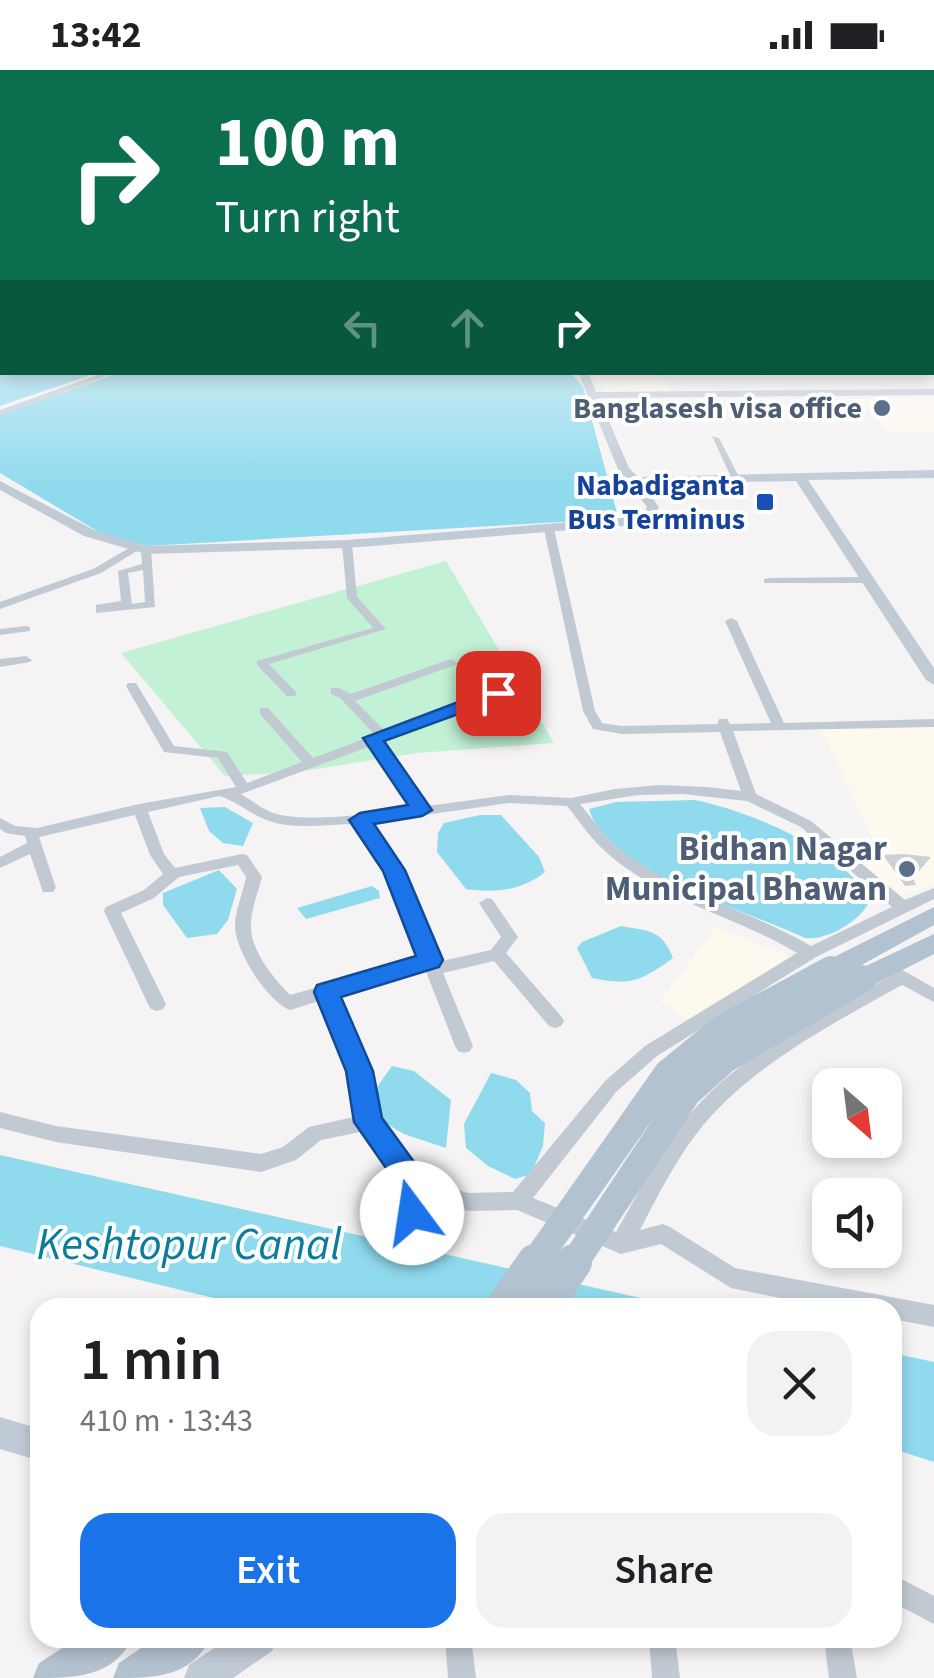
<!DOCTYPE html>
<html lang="en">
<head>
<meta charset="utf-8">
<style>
	:root { --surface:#fff; --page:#f2f2f2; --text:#202124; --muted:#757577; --accent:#1a73e8 }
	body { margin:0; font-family:"Source Sans 3",sans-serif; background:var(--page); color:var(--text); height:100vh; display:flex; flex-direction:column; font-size:38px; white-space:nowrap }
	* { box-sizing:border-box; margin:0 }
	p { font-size:32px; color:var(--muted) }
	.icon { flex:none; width:55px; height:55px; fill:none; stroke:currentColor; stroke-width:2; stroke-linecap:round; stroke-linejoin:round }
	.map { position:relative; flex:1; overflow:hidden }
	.side { position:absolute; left:30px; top:1228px; width:872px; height:350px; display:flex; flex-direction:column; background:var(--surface); border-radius:30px; box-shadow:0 5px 15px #0003 }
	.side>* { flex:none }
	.guide { position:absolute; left:0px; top:0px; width:935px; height:305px; box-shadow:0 5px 15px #0003; background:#0b6e4f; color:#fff; overflow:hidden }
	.needle { width:65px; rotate:152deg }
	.tools { position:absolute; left:812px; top:998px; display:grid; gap:20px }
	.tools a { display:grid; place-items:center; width:90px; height:90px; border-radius:20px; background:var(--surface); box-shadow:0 5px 15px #0003; font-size:50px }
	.pin { position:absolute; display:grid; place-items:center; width:85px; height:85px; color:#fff; margin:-42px; border-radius:20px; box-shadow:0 5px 15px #0006 }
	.me { position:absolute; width:110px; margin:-55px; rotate:346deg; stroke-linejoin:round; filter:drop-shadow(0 0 8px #0008) }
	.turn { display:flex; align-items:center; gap:35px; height:210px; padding:0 50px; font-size:45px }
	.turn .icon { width:130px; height:130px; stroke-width:2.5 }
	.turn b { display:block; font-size:70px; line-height:85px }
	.lanes { display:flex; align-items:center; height:95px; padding:0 50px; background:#0003; justify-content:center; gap:50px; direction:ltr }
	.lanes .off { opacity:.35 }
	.round { display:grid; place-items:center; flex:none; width:105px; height:105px; border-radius:30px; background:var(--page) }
	.head { display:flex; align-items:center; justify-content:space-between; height:170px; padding:0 50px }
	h1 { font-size:60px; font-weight:600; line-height:75px }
	.button { display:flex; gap:20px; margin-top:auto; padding:20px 50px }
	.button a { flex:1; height:115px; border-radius:30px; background:var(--accent); color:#fff; font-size:40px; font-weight:600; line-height:115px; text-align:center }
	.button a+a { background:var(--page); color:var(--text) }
	.status { display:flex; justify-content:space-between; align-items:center; height:70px; padding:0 50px; background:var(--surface); direction:ltr }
	.status svg { height:28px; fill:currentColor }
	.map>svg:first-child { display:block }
	.commercial { fill:#fdf9ef }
	.green { fill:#c3f1d5 }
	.water { fill:#90daee }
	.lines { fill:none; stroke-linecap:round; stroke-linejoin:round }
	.canal { fill:#90daee; fill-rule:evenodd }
	.building { fill:#cdcfd5 }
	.street { fill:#c1cad2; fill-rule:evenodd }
	.secondary { fill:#c1cbd6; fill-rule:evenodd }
	.primary { fill:#b3c2d1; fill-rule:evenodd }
	.primary-bridge-far1 { stroke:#b3c2d1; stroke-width:28 }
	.primary-bridge { stroke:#b3c2d1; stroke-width:36 }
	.route { fill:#1a73e8; stroke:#114b97; stroke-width:2.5 }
	.service-dot { fill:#5c6f8a; stroke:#fff; stroke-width:4 }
	.transit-dot { fill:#1a4fb4; stroke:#fff; stroke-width:4 }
	.labels { text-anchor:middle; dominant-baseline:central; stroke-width:8; stroke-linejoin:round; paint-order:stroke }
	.far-service-label { font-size:30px; font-weight:bold; fill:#4e5e75; stroke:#fff; text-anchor:end }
	.far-transit-label { font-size:30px; font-weight:bold; fill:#164399; stroke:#fff; text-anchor:end }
	.service-label { font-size:35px; font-weight:bold; fill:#4e5e75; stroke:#fff; text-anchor:end }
	.near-water-label { font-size:45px; font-style:italic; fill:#0c7c9b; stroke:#fff }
</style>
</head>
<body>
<div class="status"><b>13:42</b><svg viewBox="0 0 49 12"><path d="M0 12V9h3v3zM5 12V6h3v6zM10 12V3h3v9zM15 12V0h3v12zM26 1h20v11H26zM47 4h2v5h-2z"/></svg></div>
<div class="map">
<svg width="934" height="1608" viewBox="0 0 934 1608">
	<rect width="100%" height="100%" fill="#f5f3f3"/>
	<path class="commercial" d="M590,303H661L671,323H604Z
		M934,328V361H888L859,329Z
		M934,651V814L892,830L827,784L879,781L818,653Z
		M716,857L792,887L688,950L660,931Z"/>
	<path class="green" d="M446,491L554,673L417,683L298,702L225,706L121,583Z"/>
	<path class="water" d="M0,214L2,302L97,303L0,336Z
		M118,303H571L583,317L617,443L613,448L596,450L147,476L107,467L0,403V344Z
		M695,730C746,740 849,781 869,832C860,851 827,871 805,868C749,841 607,802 589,739L616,732Z
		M225,737L253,753L243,776L223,773L209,761L200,738Z
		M480,745H501L539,787L545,802C522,821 494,823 466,819L437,782L438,763L444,753Z
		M219,800L237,819L228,850L217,864L187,868L163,835V823Z
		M372,816L379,821L380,828L306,849L297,838Z
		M621,856C650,861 662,860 673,888C641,911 631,916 592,908L577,878L582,872Z
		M392,996L414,1001L451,1030L446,1078L404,1064L377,1048L372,1024Z
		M491,1003L516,1010L530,1023L532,1041L545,1053L543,1076L531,1104L515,1109L488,1096L466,1078L464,1054Z
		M0,1085L681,1237L255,1238L0,1176Z
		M892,1283L934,1292V1392L893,1379Z"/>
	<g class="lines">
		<path class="canal" d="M2,209V213L0,214V210Z"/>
	</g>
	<path class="building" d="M904,784L931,787L913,808L916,815L905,816L883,785Z"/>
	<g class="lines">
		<path class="street" d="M934,215V219L932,220V216Z
			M106,302H117L0,345V340Z
			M712,366L719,368L739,407L738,409L731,407Z
			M549,456L554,459L595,641L602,653L622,656L717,654L719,649H727L730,654L771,653L725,551L731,548L737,551L784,653L934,649V657L733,661L756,724L811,751L905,830L934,818V829L816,887L657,986L617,1021L533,1128L616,1162C637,1126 655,1088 681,1055C733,987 815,948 889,907L885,902L887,898H899L934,918V932L902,915C832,954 758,992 705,1053C678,1085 659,1123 640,1160L663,1154L670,1157L735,1198L934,1235V1257L892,1249V1238H830L731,1218L661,1174L621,1184L517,1140L468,1141L425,1129L414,1175L407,1178L400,1175L397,1168L407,1120L365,1061L321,1070L296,1090L261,1102L56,1072L0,1058V1042L56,1056L261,1084L283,1077L309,1057L358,1046L350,1001L319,931L290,940C267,931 234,880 235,854C236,838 243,823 246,807L238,795L179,807L154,828L121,843L166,934L163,939L157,941L151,939L148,934L104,841L106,837L144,820L163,804L150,785L135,745L39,767L56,818L53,822H43L30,784L0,798V787L27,773L25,766L6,763L0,759V748L15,756L37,758L139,734L236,717L218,688L164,682L126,616L128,613H136L174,676L227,682L247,713L302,692L260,644V638H268L313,688L366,668L367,665H375L340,628L331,624V618H339L351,624L451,589L457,593L455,595L355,631L385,661L495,620H503L505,623L381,672L427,736L509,725L571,728L615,719L660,715L706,717L741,721L720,662L622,664L593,659L583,641L544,459ZM371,676L414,738C379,743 310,753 277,744C264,741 253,731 241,724ZM683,724L747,731L801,757L892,837L811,876C750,840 679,824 622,781C606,768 593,750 580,734L638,725ZM219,726C237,731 251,745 269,751C296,760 328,754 356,754L387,801L421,888L290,925C273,908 250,880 251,855C251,839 258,823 262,807L247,785L242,784L175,798L164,784L148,742ZM509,733L567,736C580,752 591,769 607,783C661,831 736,846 797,883L645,976L605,1011L513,1122L468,1123L423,1111L378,1049L368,1001L334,926L425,899L455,976L458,981L464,983L470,981L473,976L443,903L494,891L549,956L555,958L561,956L564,951L561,946L506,883L518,867L492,829L487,828L479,833L501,867L491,880L438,892L401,800L369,753Z
			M347,471L352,474L357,527L386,559L269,594L297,623L295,626H287L257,595V591L373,558L347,528L342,474Z
			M131,477L140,479L101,503L0,539V532L93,499Z
			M146,477L151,480L155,537L96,543V535L121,531L118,501L142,494L141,480ZM143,500L145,532L132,534L128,503Z
			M768,508L866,507L871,510L866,513H764V509Z
			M26,556L30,557V561L0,565V559Z
			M26,586L32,590L30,592L0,597V589Z
			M892,1504L934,1526V1554L892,1532Z
			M445,1568H471L476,1608H448Z
			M649,1568H675L680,1608H652Z
			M824,1568H850L857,1608H829Z"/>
		<path class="secondary" d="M932,242H934V248H932Z
			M578,302H588L596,322L934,319V325L599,328L629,398L638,407L934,400V408L808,410L934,598V615L926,610L796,411L642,414L659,437L654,446L622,456L347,478L146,484L84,466L0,420V411L94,460L146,476L347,470L621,448L645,441L647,437L618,399Z
			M0,1347L40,1359V1391L0,1379Z
			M229,1568H277L272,1581L233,1608H184L189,1595Z"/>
		<path class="primary" d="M934,837V855L840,907H822L819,900L822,893Z
			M934,864V884L871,916H853L850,909L853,902Z
			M78,1568H132C114,1608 73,1608 33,1608L39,1593Z
			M156,1568H210C192,1608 153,1608 113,1608L119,1593Z"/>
		<path class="primary-bridge-far1" d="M533,1195L668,1003L722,959L831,900
			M573,1195L687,1023L725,989L862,909"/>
		<path class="primary-bridge" d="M503,1238L535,1192
			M544,1238L574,1192"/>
	</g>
	<linearGradient id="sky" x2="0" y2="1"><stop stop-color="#85c3ea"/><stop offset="0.46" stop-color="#fafafa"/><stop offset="1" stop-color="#fafafa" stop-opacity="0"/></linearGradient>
	<rect width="934" height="418" fill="url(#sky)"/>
	<path class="route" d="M498,617L508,623L505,627L384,671L432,740L422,746L374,754L405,800L443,890L439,897L341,927L373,1001L382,1048L433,1118L423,1153L412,1157L402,1153L397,1143L402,1121L354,1052L346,1001L314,922L317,915L416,886L383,801L349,750L360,743L408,735L363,668Z"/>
	<g class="service-dot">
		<circle cx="882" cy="338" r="10"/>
		<circle cx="907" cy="799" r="10"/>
	</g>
	<rect class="transit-dot" x="755" y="422" width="20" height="20" rx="5"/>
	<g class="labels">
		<g class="far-service-label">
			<text x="862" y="338">Banglasesh visa office</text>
		</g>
		<g class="far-transit-label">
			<text x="745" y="415">Nabadiganta<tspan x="745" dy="34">Bus Terminus</tspan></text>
		</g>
		<g class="service-label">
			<text x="887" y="779">Bidhan Nagar<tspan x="887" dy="40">Municipal Bhawan</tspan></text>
		</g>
		<g class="near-water-label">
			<text x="189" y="1175">Keshtopur Canal</text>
		</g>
	</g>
</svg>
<div class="tools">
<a><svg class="needle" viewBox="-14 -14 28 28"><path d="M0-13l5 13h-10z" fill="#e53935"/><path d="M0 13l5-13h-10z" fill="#757577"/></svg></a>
<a><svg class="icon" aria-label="sound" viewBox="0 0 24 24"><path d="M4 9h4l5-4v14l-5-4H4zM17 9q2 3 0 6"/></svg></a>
</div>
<div class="pin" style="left:498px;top:623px;background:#d93025"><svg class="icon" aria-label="arrive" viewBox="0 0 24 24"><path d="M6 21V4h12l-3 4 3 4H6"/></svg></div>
<svg class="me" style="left:412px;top:1143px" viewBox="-20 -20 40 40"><circle r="19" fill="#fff"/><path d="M0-13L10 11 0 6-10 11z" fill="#1a73e8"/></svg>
<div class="guide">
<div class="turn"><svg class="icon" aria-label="right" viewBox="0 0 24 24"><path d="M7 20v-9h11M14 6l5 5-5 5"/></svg><div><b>100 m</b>Turn right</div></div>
<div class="lanes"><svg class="icon off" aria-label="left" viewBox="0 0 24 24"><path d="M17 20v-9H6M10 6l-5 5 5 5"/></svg><svg class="icon off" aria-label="ahead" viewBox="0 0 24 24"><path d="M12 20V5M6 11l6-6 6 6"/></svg><svg class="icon" aria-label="right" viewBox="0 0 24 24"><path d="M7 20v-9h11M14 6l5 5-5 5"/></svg></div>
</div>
<section class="side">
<div class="head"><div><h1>1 min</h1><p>410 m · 13:43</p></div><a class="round"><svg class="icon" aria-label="close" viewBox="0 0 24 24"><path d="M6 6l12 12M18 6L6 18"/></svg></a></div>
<div class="button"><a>Exit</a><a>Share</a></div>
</section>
</div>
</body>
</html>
